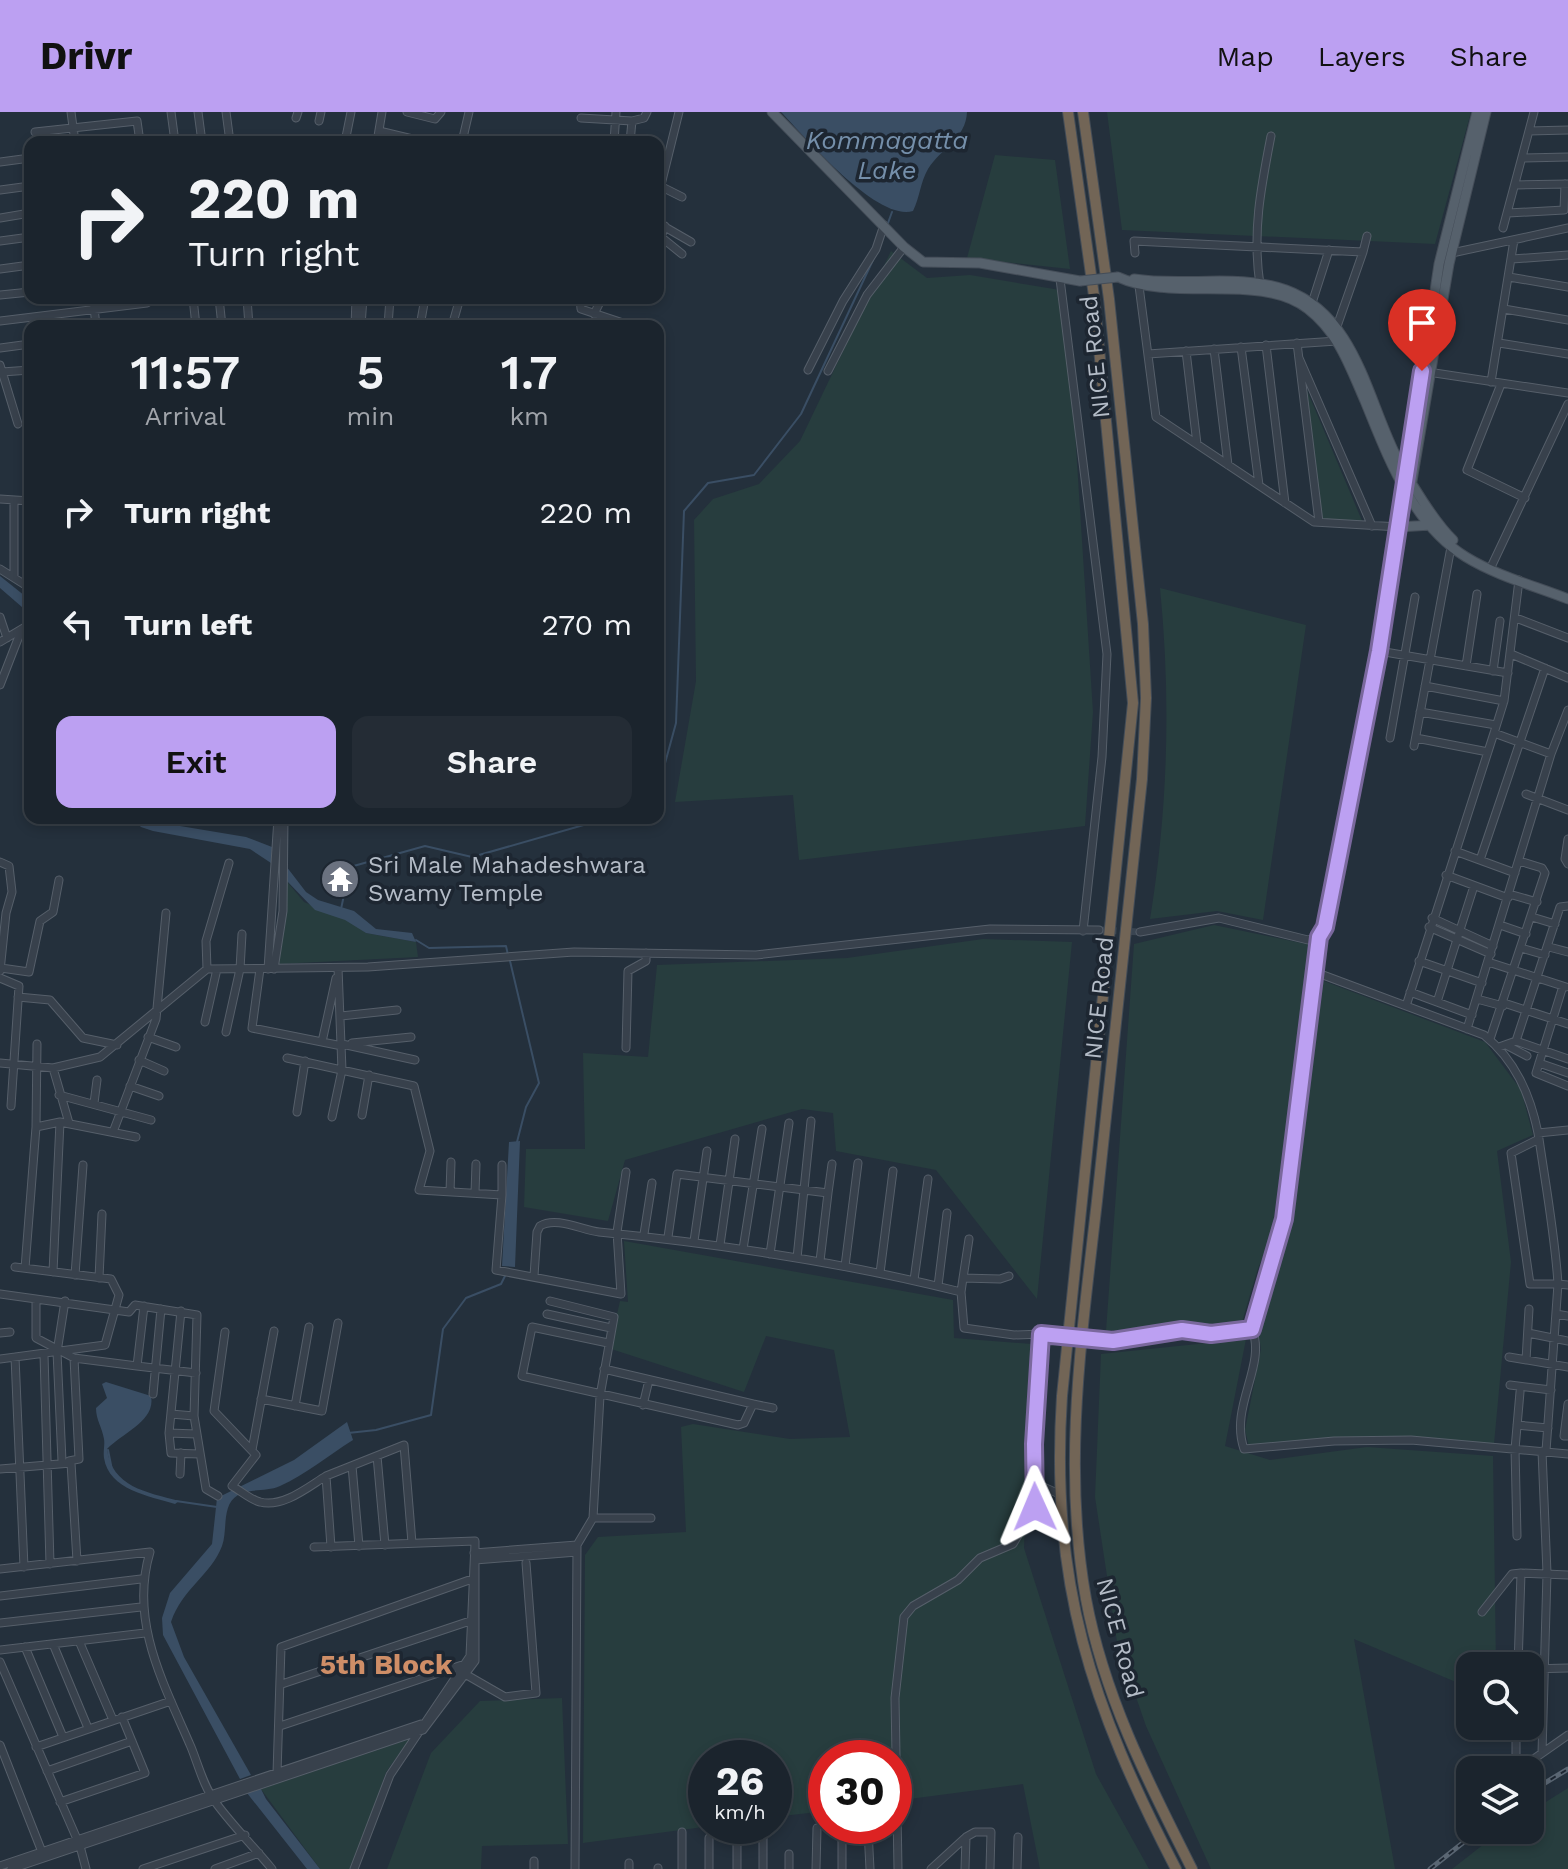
<!DOCTYPE html>
<html lang="en">
<head>
<meta charset="utf-8">
<style>
	:root { --surface:#1b242d; --page:#242c35; --text:#f1f3f6; --muted:#a0a4aa; --line:#394149; --accent:#bca0f2 }
	body { margin:0; font-family:"Work Sans",sans-serif; background:var(--page); color:var(--text); height:100vh; display:flex; flex-direction:column; font-size:30px; white-space:nowrap }
	* { box-sizing:border-box; margin:0 }
	p { font-size:26px; color:var(--muted) }
	.icon { flex:none; width:44px; height:44px; fill:none; stroke:currentColor; stroke-width:2; stroke-linecap:round; stroke-linejoin:round }
	.map { position:relative; flex:1; overflow:hidden }
	.drawer { position:absolute; left:24px; top:208px; width:640px; height:504px; display:flex; flex-direction:column; background:var(--surface); border-radius:16px; box-shadow:0 4px 12px #0003,0 0 0 2px var(--line) }
	.drawer>* { flex:none }
	.banner { position:absolute; left:24px; top:24px; width:640px; height:168px; border-radius:16px; box-shadow:0 4px 12px #0003,0 0 0 2px var(--line); background:#1b242d; color:var(--text); overflow:hidden }
	.controls { position:absolute; left:1456px; top:1540px; display:grid; gap:16px }
	.controls a { display:grid; place-items:center; width:88px; height:88px; border-radius:16px; background:var(--surface); box-shadow:0 4px 12px #0003,0 0 0 2px var(--line); font-size:40px }
	.speed { position:absolute; left:688px; top:1628px; display:flex; gap:16px; font-size:40px; font-weight:700; text-align:center }
	.speed>* { display:grid; place-content:center; width:104px; height:104px; border-radius:50%; background:var(--surface); box-shadow:0 4px 12px #0003,0 0 0 2px var(--line); line-height:1 }
	.speed small { font-size:20px; font-weight:400 }
	.speed .limit { border:12px solid #d22; background:#fff; color:#111 }
	.pin { position:absolute; display:grid; place-items:center; width:68px; height:68px; color:#fff; margin:-82px -34px; border-radius:50% 50% 50% 0; rotate:-45deg; box-shadow:0 0 8px #0007 }
	.pin .icon { rotate:45deg }
	.me { position:absolute; width:88px; margin:-44px; rotate:359deg; stroke-linejoin:round; filter:drop-shadow(0 0 6px #0008) }
	.turn { display:flex; align-items:center; gap:28px; height:168px; padding:0 32px; font-size:36px }
	.turn .icon { width:104px; height:104px; stroke-width:2.5 }
	.turn b { display:block; font-size:56px; line-height:68px }
	.eta { display:flex; justify-content:space-evenly; align-items:center; height:136px; text-align:center }
	.eta b { font-size:48px; font-weight:600; line-height:56px }
	.action { display:flex; gap:16px; margin-top:auto; padding:16px 32px }
	.action a { flex:1; height:92px; border-radius:16px; background:var(--accent); color:#111; font-size:32px; font-weight:600; line-height:92px; text-align:center }
	.action a+a { background:var(--page); color:var(--text) }
	ul { padding:0; list-style:none }
	li { display:flex; align-items:center; gap:24px; height:112px; padding:0 32px }
	li div { flex:1 }
	li b { display:block; font-size:30px }
	li em { font-style:normal }
	header { display:flex; align-items:center; gap:48px; box-sizing:border-box; height:112px; padding:0 40px; background:var(--accent); color:#111 }
	header strong { font-size:38px }
	nav { display:flex; gap:44px; margin-inline-start:auto; font-size:28px }
	.map>svg:first-child { display:block }
	.green { fill:#273d3e }
	.water { fill:#3a4e64 }
	.lines { fill:none; stroke-linecap:round; stroke-linejoin:round }
	.stream { stroke:#3a4e64; stroke-width:2 }
	.minor-tunnel { stroke:#3a4551; stroke-width:7; stroke-dasharray:7 3.5; stroke-linecap:butt }
	.minor-casing { stroke:#565f6a; stroke-width:9 }
	.major-casing { stroke:#444d58; stroke-width:11 }
	.highway-casing { stroke:#434c57; stroke-width:12 }
	.minor { stroke:#38414c; stroke-width:7 }
	.major { stroke:#56616c; stroke-width:9 }
	.highway { stroke:#726556; stroke-width:10 }
	.rail-casing { stroke:#5a6673; stroke-width:5 }
	.rail { stroke:#1d2631; stroke-width:2; stroke-dasharray:6; stroke-linecap:butt }
	.minor-bridge-casing { stroke:#565f6a; stroke-width:9; stroke-linecap:butt }
	.major-bridge-casing { stroke:#444d58; stroke-width:11; stroke-linecap:butt }
	.minor-bridge { stroke:#38414c; stroke-width:7 }
	.major-bridge { stroke:#56616c; stroke-width:9 }
	.route-casing { stroke:#7a689d; stroke-width:20 }
	.route { stroke:#bca0f2; stroke-width:14 }
	.labels { text-anchor:middle; dominant-baseline:central; stroke-width:7; stroke-linejoin:round; paint-order:stroke }
	.street-label { font-size:24px; fill:#b4bcc7; stroke:#1d2631 }
	.poi-label { font-size:24px; fill:#b4bcc7; stroke:#1d2631; text-anchor:start }
	.water-label { font-size:26px; font-style:italic; fill:#758faa; stroke:#1d2631 }
	.quarter-label { font-size:28px; font-weight:bold; fill:#cf8e67; stroke:#1d2631 }
</style>
</head>
<body>
<header>
<strong>Drivr</strong>
<nav><a>Map</a><a>Layers</a><a>Share</a></nav>
</header>
<div class="map">
<svg width="1568" height="1757" viewBox="0 0 1568 1757">
	<rect width="100%" height="100%" fill="#24303c"/>
	<path class="green" d="M1107,0H1471L1435,132L1122,118Z
		M995,43L1055,48L1070,157L967,146Z
		M891,139L927,166L970,163L1066,179L1093,600L1085,714L799,748L793,683L675,690L696,569L694,408L713,387L759,372L800,329Z
		M1306,276L1363,411L1322,407Z
		M1160,476L1306,513L1263,808L1217,799L1150,807C1168,697 1171,587 1160,476Z
		M284,766L304,790L353,811L366,821L416,830L418,845L278,852Z
		M1214,813L1311,833L1271,1127L1258,1156L1242,1210L1106,1219L1134,832Z
		M983,827L1072,830L1037,1187L936,1058L836,1039L833,1001L802,997L625,1048L608,1109L524,1095L526,1037H585L583,941L648,945L657,853L847,846Z
		M1321,868L1485,930L1521,978L1533,1023L1497,1039L1511,1150L1494,1332L1343,1326L1249,1335L1245,1318L1261,1237L1257,1213L1285,1132Z
		M624,1129L953,1188L954,1226L1032,1232L1024,1436L1096,1662L1149,1757H1040L1023,1672L894,1689V1646H826V1699L774,1705V1646H706V1714H711L583,1731L585,1443L598,1425L686,1420L681,1315L693,1312L790,1327L850,1325L834,1238L766,1224L744,1280L605,1235L612,1225L620,1189L628,1190Z
		M1246,1227L1225,1334L1270,1348L1367,1335L1493,1344L1496,1554H1470V1576L1354,1527L1395,1757H1211L1146,1614L1117,1530L1095,1385L1101,1242Z
		M562,1586L568,1732L482,1734L481,1757H387L431,1641L480,1589Z
		M410,1627L386,1660L352,1757H320L261,1677Z
		M1568,1676V1757H1452L1502,1718H1530V1700Z"/>
	<path class="water" d="M781,0H967C966,27 941,36 928,57C920,71 920,85 913,99C877,110 805,25 781,0Z
		M0,464L30,488V502L0,476Z
		M132,706L246,725L272,735L271,751L250,737L153,719L141,715Z
		M286,754L306,780L318,788L354,799L376,817L412,821L416,830L366,821L345,808L315,798L284,766Z
		M520,1029L515,1155L502,1154L509,1030Z
		M106,1270L151,1284C156,1309 122,1321 107,1337C112,1375 146,1380 179,1389L175,1392C149,1384 109,1378 104,1346C103,1339 105,1333 104,1327C102,1315 96,1308 96,1296L107,1286L102,1272Z
		M347,1310L353,1328C329,1343 305,1363 280,1374C267,1380 251,1376 238,1383C221,1393 228,1418 222,1434C211,1463 182,1477 171,1510L184,1545L251,1663L240,1667L163,1523L162,1506L170,1481L212,1432L217,1386L294,1348Z
		M261,1677L266,1687L320,1757H307L247,1681Z"/>
	<g class="lines">
		<path class="stream" d="M888,111L892,100
			M658,677L676,611L684,399L708,371L754,363L801,302L873,148
			M341,797L350,755L425,734L472,745L608,706
			M416,828L429,836L506,834L508,843
			M510,849L539,971L526,995L517,1030
			M348,1321L376,1318L431,1303L443,1217L466,1186L501,1172L505,1164
			M108,1338L112,1358
			M176,1389L217,1395"/>
		<path class="minor-tunnel" d="M1099,818L1140,820"/>
		<defs>
			<path id="minor" d="M71,0L75,30
				M171,0L175,30
				M198,0L202,30
				M226,0L230,30
				M407,0L435,7L441,0
				M296,6L298,0
				M581,6L632,9L644,6L647,0
				M319,9L321,0
				M379,19L425,30
				M1529,19L1568,18
				M35,20L137,9L140,30
				M345,30L351,0
				M377,30L382,0
				M462,30L469,0
				M614,30L616,0
				M630,30L632,9
				M1523,46L1568,45
				M0,50L30,46
				M1516,73L1568,72
				M660,74L682,85
				M0,78L30,74
				M658,85L679,0
				M1508,101L1564,98L1565,72
				M0,106L30,101
				M658,111L691,130
				M665,114L661,125L682,142
				M1503,116L1534,0
				M0,129L30,125
				M1363,140L1367,124
				M1135,141L1134,129L1363,140L1335,220
				M1452,141L1568,116
				M1512,147L1568,143
				M0,157L30,153
				M1509,165L1568,175
				M1060,167L1107,542L1102,645L1083,819
				M1260,173C1252,120 1261,75 1271,24
				M1139,174L1156,305L1314,410L1399,415
				M0,183L30,180
				M93,186L96,214
				M193,186L196,214
				M219,186L222,214
				M247,186L249,214
				M580,186L581,197L629,213
				M1312,191L1329,138
				M1504,197L1568,208
				M594,202L602,186
				M0,209L147,191L152,186
				M355,214L356,186
				M361,214L363,186
				M388,214L390,186
				M420,214L425,186
				M452,214L460,186
				M1297,231L1319,410
				M1499,231L1568,242
				M1266,233L1285,391
				M1241,235L1259,373
				M0,236L30,232
				M1214,237L1228,353
				M1186,239L1197,332
				M1148,242L1337,229
				M1299,246L1372,414
				M0,253L18,312
				M808,258L843,189L876,137L884,113
				M828,259L867,183L904,135
				M2,260L30,258
				M1428,260L1568,281
				M1491,270L1514,128
				M1501,272L1467,358L1525,386
				M0,387L30,389
				M14,388V464
				M1492,453L1568,292
				M0,457L30,476
				M0,505L7,526
				M1516,506L1568,526
				M0,530L30,512
				M1379,539L1508,561
				M1511,542L1568,566
				M1466,554L1477,482
				M1493,559L1500,509
				M0,573L21,519
				M1425,574L1504,589
				M1420,600L1496,613
				M1494,621L1504,589L1519,468
				M1390,626L1415,485
				M1416,626L1488,640
				M1414,634L1451,435
				M1526,682L1568,698
				M1568,727L1565,747L1568,752
				M1455,739L1515,761
				M1480,748L1545,556
				M0,750L9,754L12,780L6,801L0,859
				M1446,763L1508,786
				M1509,782L1537,790
				M1532,805L1555,812
				M1432,806L1493,834
				M1500,813L1526,822
				M1429,815L1491,842
				M1140,820L1219,806L1308,828L1319,825L1325,815L1379,539L1405,376
				M1549,835L1568,840
				M1521,836L1545,843
				M1419,849L1482,871
				M1488,850L1566,875
				M1,856L29,860L40,809L53,800L59,768
				M207,857L206,829L229,751
				M260,857L252,916L342,934
				M268,857L278,706
				M274,857L283,799L284,706
				M1315,860L1484,923C1515,948 1530,982 1538,1021L1568,1018
				M0,866L19,874L11,994
				M1563,874L1536,961L1568,974
				M1410,880L1472,903
				M18,885L50,888L83,926L117,933
				M1477,887L1503,894
				M1437,890L1474,774
				M1504,891L1568,912
				M1406,894L1494,621L1551,642
				M341,904L397,898
				M205,910L217,857
				M1467,917L1551,642L1568,598
				M226,920L240,857L242,822
				M148,925L176,935
				M1490,927L1545,761L1542,756L1519,749
				M1516,929L1560,795L1568,794
				M322,930L336,866
				M352,931L411,925
				M342,932L415,948
				M1506,933L1527,944
				M1499,935L1516,929L1568,947
				M626,936L628,859L646,849V841
				M287,946L414,974L430,1039L419,1078L502,1083L496,1158L621,1182L617,1120L626,1060
				M139,948L164,959
				M0,951L53,956L100,945L207,857L368,855L574,840L756,843L990,817L1099,818
				M1539,951L1568,961
				M53,956L69,1011
				M130,974L159,984
				M59,983L151,1008
				M94,991L97,968
				M297,1000L305,949
				M362,1003L369,963
				M332,1005L342,958L338,856
				M36,1015L37,932
				M113,1020L156,907L166,801
				M1538,1021L1539,1027C1546,1075 1555,1124 1558,1172H1530L1511,1041L1539,1027
				M450,1080L451,1050
				M475,1081L476,1052
				M828,1081L832,1052
				M502,1083V1053
				M644,1122L652,1071
				M668,1125L677,1062L828,1081L820,1149
				M694,1129L707,1039
				M720,1133L735,1027
				M743,1137L762,1017
				M770,1142L789,1011
				M797,1146L811,1009
				M845,1154L858,1051
				M25,1156L36,1015L60,1010
				M53,1160L60,1010L136,1025
				M880,1161L893,1059
				M75,1163L83,1053
				M534,1164L537,1120L540,1114C556,1104 582,1118 599,1120C721,1132 842,1150 961,1180L963,1166L1000,1167L1009,1164
				M99,1166L102,1102
				M963,1166L969,1127
				M914,1168L928,1067
				M938,1174L947,1101
				M961,1180L964,1216L1014,1223L1043,1222
				M0,1182L129,1200L135,1193L197,1203L194,1304L206,1377L218,1384
				M36,1188V1226L74,1246
				M550,1189L614,1205L600,1284L593,1406L577,1433L575,1757
				M144,1194L137,1254L196,1261
				M181,1199L169,1321L196,1322
				M547,1202L611,1216
				M1556,1202L1568,1204
				M1252,1217C1267,1254 1229,1294 1244,1337L1334,1329L1411,1328L1568,1342
				M225,1220L214,1299L256,1343L232,1374C241,1379 251,1388 260,1390C283,1396 308,1375 326,1364L331,1435
				M0,1221L10,1220
				M1528,1221L1568,1229
				M1094,1227L1113,1229L1182,1218L1211,1222L1252,1217L1284,1107L1319,825
				M608,1231L532,1215L522,1264L738,1313L744,1311L753,1292L773,1296
				M44,1242L50,1452
				M15,1245L24,1455
				M1509,1245L1568,1255
				M0,1247L105,1233L119,1183L111,1167L15,1155
				M1526,1248L1529,1197
				M604,1257L753,1292
				M1510,1273L1551,1278
				M153,1282L161,1197
				M261,1287L322,1299L338,1211
				M1568,1292L1564,1324H1568
				M643,1293L649,1268
				M295,1294L309,1215
				M171,1302L194,1304
				M1517,1313L1548,1316
				M169,1321L171,1341L199,1342
				M252,1338L274,1219
				M1546,1339L1558,1172L1568,1173
				M377,1344L385,1433
				M62,1349L57,1240L65,1189
				M69,1349L79,1347L74,1246L137,1254
				M352,1354L359,1434
				M0,1357L71,1351L77,1449
				M180,1362L181,1341
				M326,1364L404,1333L412,1431
				M1035,1371L1059,1382
				M593,1406H651
				M1517,1424L1515,1337L1520,1280
				M314,1435L475,1429
				M474,1441L577,1433
				M475,1448L577,1440
				M0,1457L150,1440C129,1510 164,1572 191,1635C198,1652 204,1676 216,1691C233,1714 254,1735 272,1757
				M0,1484L141,1467
				M1482,1500L1512,1462L1521,1461
				M0,1511L141,1495
				M79,1529L113,1608
				M53,1532L88,1616
				M25,1535L63,1625
				M0,1538L145,1521
				M0,1550L80,1734L86,1757
				M1518,1554L1521,1461L1568,1463
				M1530,1557L1568,1556
				M465,1562L505,1585L536,1581L526,1451
				M282,1572L470,1509
				M280,1614L465,1552
				M1516,1614V1658
				M0,1633L42,1740
				M36,1635L171,1589
				M1542,1641L1547,1461L1542,1339
				M1518,1658L1568,1623
				M47,1659L132,1629
				M277,1661L281,1535L472,1467
				M60,1690L145,1661L122,1605
				M763,1714V1757
				M682,1720V1757
				M709,1726V1757
				M534,1749V1757
				M0,1754L421,1612
				M11,1757L423,1618L475,1549V1429
				M143,1757L245,1723
				M215,1757L259,1741
				M354,1757L390,1663L470,1544L475,1431
				M629,1757V1751
				M658,1757V1756
				M737,1757V1714
				M789,1757V1742
				M816,1757L817,1716
				M842,1757V1719L846,1715L868,1718L870,1757
				M898,1757L895,1586L904,1505L913,1494L958,1468L980,1446L1013,1432L1035,1395L1034,1332L1041,1222
				M931,1757L966,1725
				M965,1757L966,1725L975,1720H991L990,1757
				M1017,1757L1018,1725"/>
			<path id="major" d="M772,0L904,135L923,150L980,151L1080,169
				M1118,165C1174,191 1261,160 1308,197C1339,221 1350,255 1365,289C1388,345 1412,412 1466,445C1497,464 1535,474 1568,487
				M1134,167C1183,175 1239,161 1286,178C1357,204 1367,289 1398,348C1410,370 1435,411 1453,428
				M1410,345L1439,152L1477,0
				M1412,369L1449,152L1486,0
				M1399,415L1431,413"/>
			<path id="highway" d="M1068,0L1094,184L1133,591L1062,1284C1050,1472 1091,1593 1176,1757
				M1083,0L1109,187L1143,512L1146,586L1142,667C1127,808 1112,948 1097,1089C1082,1222 1062,1354 1086,1487C1104,1584 1148,1670 1192,1757"/>
		</defs>
		<use href="#minor" class="minor-casing"/>
		<use href="#major" class="major-casing"/>
		<use href="#highway" class="highway-casing"/>
		<use href="#minor" class="minor"/>
		<use href="#major" class="major"/>
		<use href="#highway" class="highway"/>
		<defs>
			<path id="rail" d="M1530,1680L1568,1657
				M1430,1757L1479,1718"/>
		</defs>
		<use href="#rail" class="rail-casing"/>
		<use href="#rail" class="rail"/>
		<defs>
			<path id="minor-bridge" d="M1049,1222L1094,1227"/>
			<path id="major-bridge" d="M1080,169L1118,165"/>
		</defs>
		<use href="#minor-bridge" class="minor-bridge-casing"/>
		<use href="#major-bridge" class="major-bridge-casing"/>
		<use href="#minor-bridge" class="minor-bridge"/>
		<use href="#major-bridge" class="major-bridge"/>
	</g>
	<g class="lines">
		<defs>
			<path id="route" d="M1035,1395L1034,1332L1041,1222L1113,1229L1182,1218L1211,1222L1252,1217L1284,1107L1319,825L1325,815L1379,539L1422,259"/>
		</defs>
		<use href="#route" class="route-casing"/>
		<use href="#route" class="route"/>
	</g>
	<defs>
		<symbol id="temple-disc" viewBox="-11 -11 22 22"><circle r="9.5" fill="#6b7280" stroke="#1d2631"/><path d="M0-6L5-2H3V0L6.5 2.5H4V6H1.5V3h-3V6H-4V2.5H-6.5L-3 0V-2H-5Z" fill="#fff"/></symbol>
	</defs>
	<g fill-rule="evenodd">
		<use href="#temple-disc" x="318" y="745" width="44" height="44"/>
	</g>
	<g class="labels">
		<g class="street-label">
			<text transform="translate(1095 245) rotate(-96)">NICE Road</text>
			<text transform="translate(1099 886) rotate(-84)">NICE Road</text>
			<text transform="translate(1120 1526) rotate(75)">NICE Road</text>
		</g>
		<g class="poi-label">
			<text x="368" y="753">Sri Male Mahadeshwara<tspan x="368" dy="28">Swamy Temple</tspan></text>
		</g>
		<g class="water-label">
			<text x="887" y="28">Kommagatta<tspan x="887" dy="30">Lake</tspan></text>
		</g>
		<g class="quarter-label">
			<text x="386" y="1552">5th Block</text>
		</g>
	</g>
</svg>
<div class="controls">
<a><svg class="icon" aria-label="search" viewBox="0 0 24 24"><circle cx="10" cy="10" r="6"/><path d="M15 15l6 6"/></svg></a>
<a><svg class="icon" aria-label="layers" viewBox="0 0 24 24"><path d="M12 4l9 5-9 5-9-5zM3 14l9 5 9-5"/></svg></a>
</div>
<div class="speed"><div>26<small>km/h</small></div><div class="limit">30</div></div>
<div class="pin" style="left:1422px;top:259px;background:#d93025"><svg class="icon" aria-label="arrive" viewBox="0 0 24 24"><path d="M6 21V4h12l-3 4 3 4H6"/></svg></div>
<svg class="me" style="left:1035px;top:1395px" viewBox="-20 -20 40 40"><path d="M0-17L14 15 0 8-14 15z" fill="#bca0f2" stroke="#fff" stroke-width="4"/></svg>
<div class="banner">
<div class="turn"><svg class="icon" aria-label="right" viewBox="0 0 24 24"><path d="M7 20v-9h11M14 6l5 5-5 5"/></svg><div><b>220 m</b>Turn right</div></div>
</div>
<section class="drawer">
<div class="eta">
<div><b>11:57</b><p>Arrival</p></div>
<div><b>5</b><p>min</p></div>
<div><b>1.7</b><p>km</p></div>
</div>
<ul>
<li><svg class="icon" aria-label="right" viewBox="0 0 24 24"><path d="M7 20v-9h11M14 6l5 5-5 5"/></svg><div><b>Turn right</b></div><em>220 m</em></li>
<li><svg class="icon" aria-label="left" viewBox="0 0 24 24"><path d="M17 20v-9H6M10 6l-5 5 5 5"/></svg><div><b>Turn left</b></div><em>270 m</em></li>
</ul>
<div class="action"><a>Exit</a><a>Share</a></div>
</section>
</div>
</body>
</html>
